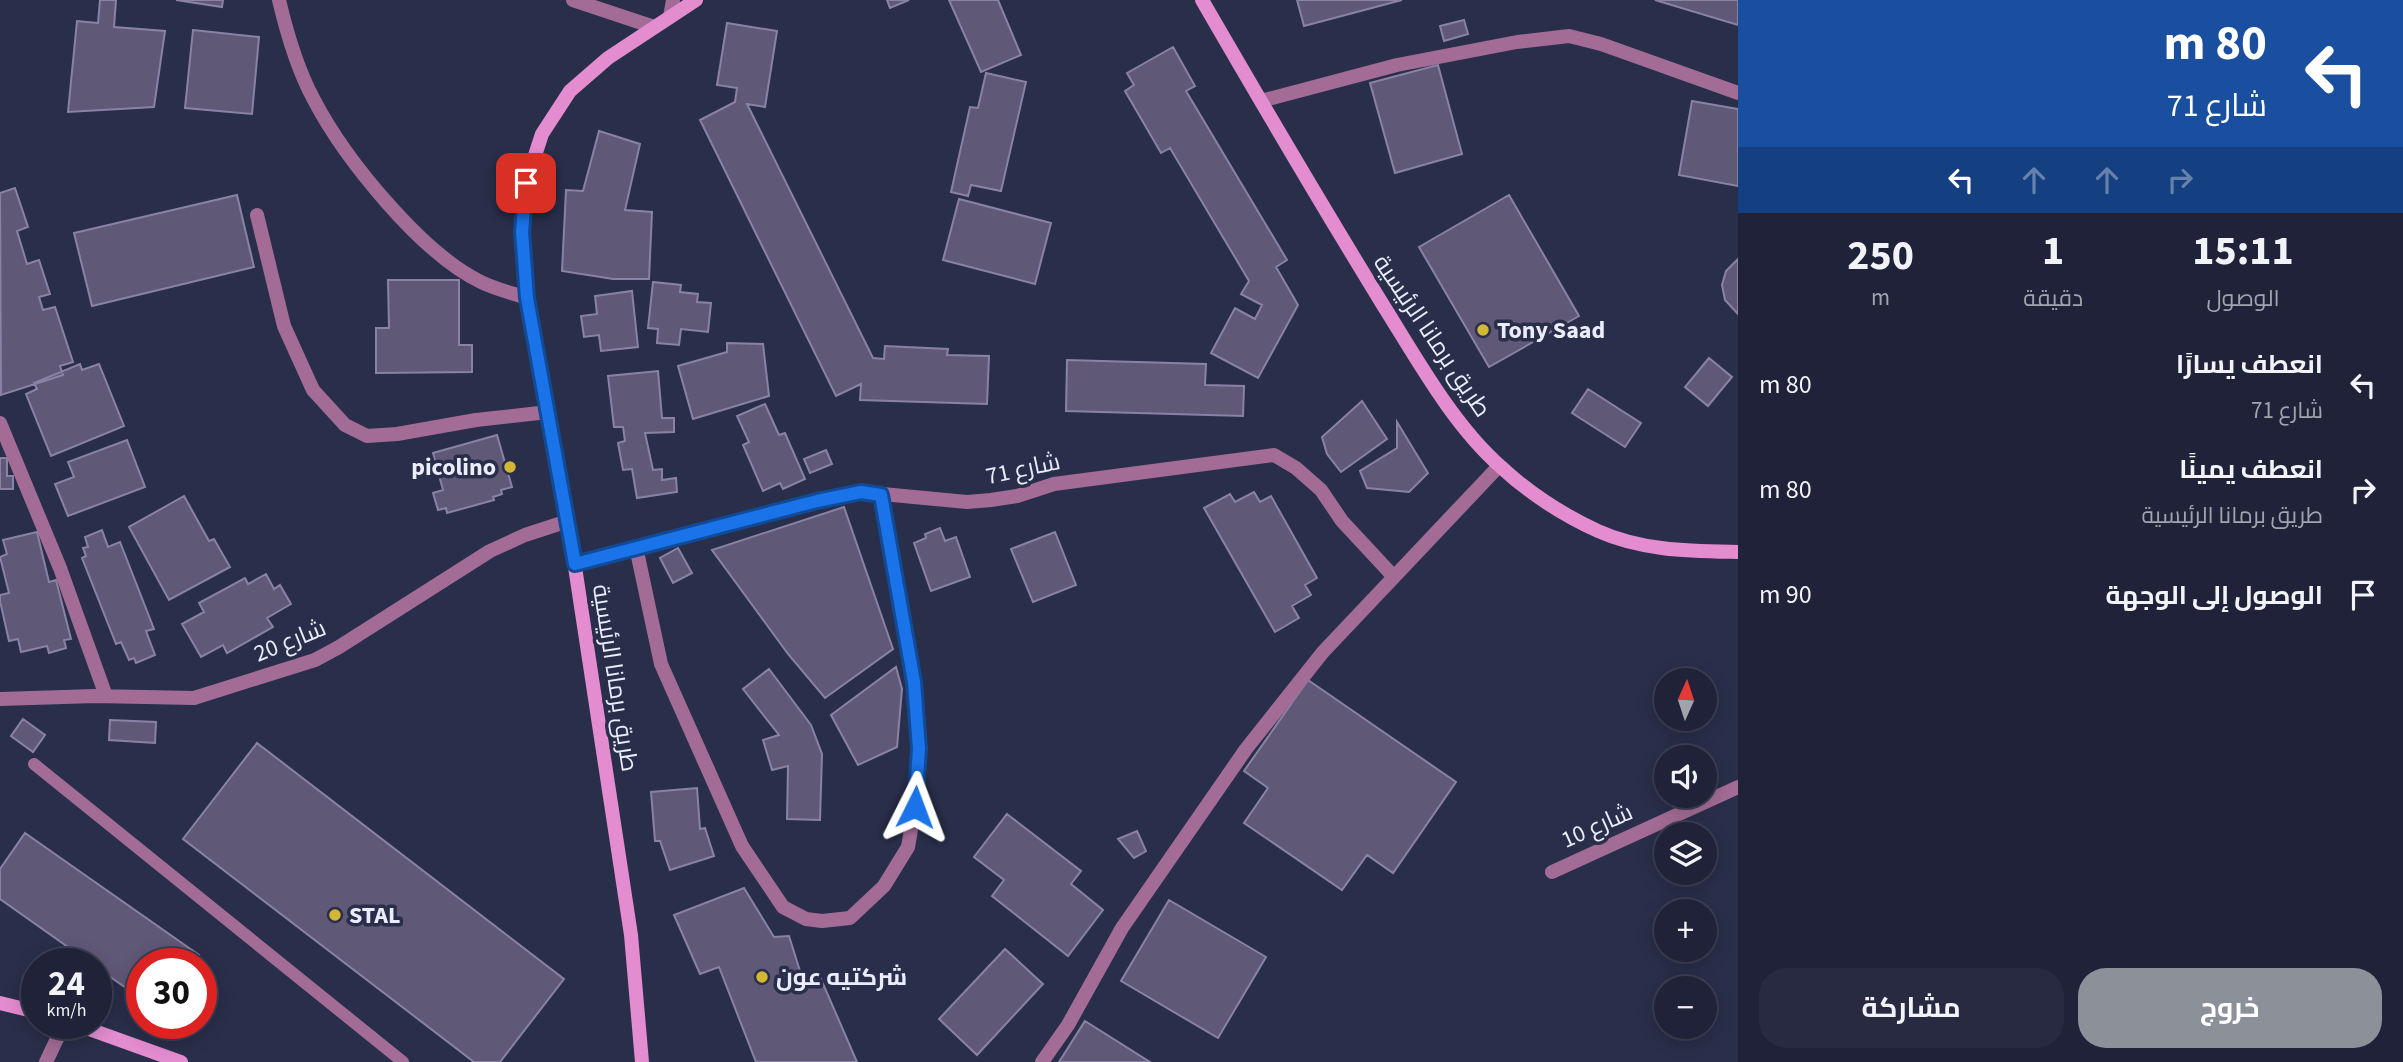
<!DOCTYPE html>
<html lang="ar">
<head>
<meta charset="utf-8">
<style>
	:root { --surface:#1f2238; --page:#272a40; --text:#f1f3f6; --muted:#a1a4ae; --line:#3c3f53; --accent:#8c9099 }
	body { margin:0; font-family:"Source Sans 3",Cairo,sans-serif; background:var(--page); color:var(--text); direction:rtl; height:100vh; display:flex; flex-direction:column; font-size:26px; white-space:nowrap }
	* { box-sizing:border-box; margin:0 }
	p { font-size:23px; color:var(--muted) }
	.icon { flex:none; width:38px; height:38px; fill:none; stroke:currentColor; stroke-width:2; stroke-linecap:round; stroke-linejoin:round }
	.map { position:relative; flex:1; overflow:hidden; direction:ltr }
	.side { display:flex; flex-direction:column; background:var(--surface); width:665px }
	.side>* { flex:none }
	.top-card { background:#1a4fa0; color:#fff; overflow:hidden }
	.needle { width:46px; rotate:3deg }
	.fabs { position:absolute; left:1654px; top:668px; display:grid; gap:14px }
	.fabs a { display:grid; place-items:center; width:63px; height:63px; border-radius:50%; background:var(--surface); box-shadow:0 4px 18px #0003,0 0 0 2px var(--line); font-size:35px }
	.speed { position:absolute; left:21px; top:948px; display:flex; gap:14px; font-size:35px; font-weight:700; text-align:center }
	.speed>* { display:grid; place-content:center; width:91px; height:91px; border-radius:50%; background:var(--surface); box-shadow:0 4px 18px #0003,0 0 0 2px var(--line); line-height:1 }
	.speed small { font-size:18px; font-weight:400 }
	.speed .limit { border:10px solid #d22; background:#fff; color:#111 }
	.pin { position:absolute; display:grid; place-items:center; width:60px; height:60px; color:#fff; margin:-30px; border-radius:14px; box-shadow:0 4px 10px #0006 }
	.me { position:absolute; width:77px; margin:-38px; rotate:3deg; stroke-linejoin:round; filter:drop-shadow(0 0 5px #0008) }
	.turn { display:flex; align-items:center; gap:24px; height:147px; padding:0 21px; font-size:32px }
	.turn .icon { width:91px; height:91px; stroke-width:2.5 }
	.turn b { display:block; font-size:49px; line-height:60px }
	.lanes { display:flex; align-items:center; height:66px; padding:0 21px; background:#0003; justify-content:center; gap:35px; direction:ltr }
	.lanes .off { opacity:.35 }
	.eta { display:flex; justify-content:space-evenly; align-items:center; height:119px; text-align:center }
	.eta b { font-size:42px; font-weight:700; line-height:49px }
	.action { display:flex; gap:14px; margin-top:auto; padding:14px 21px }
	.action a { flex:1; height:80px; border-radius:28px; background:var(--accent); color:#fff; font-size:28px; font-weight:700; line-height:80px; text-align:center }
	.action a+a { background:var(--page); color:var(--text) }
	ul { padding:0; list-style:none }
	li { display:flex; align-items:center; gap:21px; height:105px; padding:0 21px }
	li div { flex:1 }
	li b { display:block; font-size:26px }
	li em { font-style:normal }
	main { display:flex; flex:1; min-height:0 }
	.map>svg:first-child { display:block }
	.building { fill:#605877; stroke:#8a82a4; stroke-width:2 }
	.lines { fill:none; stroke-linecap:round; stroke-linejoin:round }
	.lane { stroke:#a36c96; stroke-width:12 }
	.street { stroke:#a36c96; stroke-width:14 }
	.secondary { stroke:#e38cd0; stroke-width:14 }
	.route-casing { stroke:#114b97; stroke-width:18 }
	.route { stroke:#1a73e8; stroke-width:12 }
	.poi-dot { fill:#d4b635; stroke:#292e4a; stroke-width:2.5 }
	.labels { text-anchor:middle; dominant-baseline:central; stroke-width:7; stroke-linejoin:round; paint-order:stroke }
	.poi-label { font-size:24px; font-weight:bold; fill:#eaedfc; stroke:#292e4a; text-anchor:start }
	.street-label { font-size:24px; fill:#eaedfc; stroke:#292e4a }
</style>
</head>
<body>
<main>
<section class="side">
<div class="top-card">
<div class="turn"><svg class="icon" aria-label="left" viewBox="0 0 24 24"><path d="M17 20v-9H6M10 6l-5 5 5 5"/></svg><div><b>80 m</b>شارع 71</div></div>
<div class="lanes"><svg class="icon" aria-label="left" viewBox="0 0 24 24"><path d="M17 20v-9H6M10 6l-5 5 5 5"/></svg><svg class="icon off" aria-label="ahead" viewBox="0 0 24 24"><path d="M12 20V5M6 11l6-6 6 6"/></svg><svg class="icon off" aria-label="ahead" viewBox="0 0 24 24"><path d="M12 20V5M6 11l6-6 6 6"/></svg><svg class="icon off" aria-label="right" viewBox="0 0 24 24"><path d="M7 20v-9h11M14 6l5 5-5 5"/></svg></div>
</div>
<div class="eta">
<div><b>15:11</b><p>الوصول</p></div>
<div><b>1</b><p>دقيقة</p></div>
<div><b>250</b><p>m</p></div>
</div>
<ul>
<li><svg class="icon" aria-label="left" viewBox="0 0 24 24"><path d="M17 20v-9H6M10 6l-5 5 5 5"/></svg><div><b>انعطف يسارًا</b><p>شارع 71</p></div><em>80 m</em></li>
<li><svg class="icon" aria-label="right" viewBox="0 0 24 24"><path d="M7 20v-9h11M14 6l5 5-5 5"/></svg><div><b>انعطف يمينًا</b><p>طريق برمانا الرئيسية</p></div><em>80 m</em></li>
<li><svg class="icon" aria-label="arrive" viewBox="0 0 24 24"><path d="M6 21V4h12l-3 4 3 4H6"/></svg><div><b>الوصول إلى الوجهة</b></div><em>90 m</em></li>
</ul>
<div class="action"><a>خروج</a><a>مشاركة</a></div>
</section>
<div class="map">
<svg width="1738" height="1062" viewBox="0 0 1738 1062">
	<rect width="100%" height="100%" fill="#292e4a"/>
	<path class="building" d="M100,0H116L114,27L165,31L154,107L68,112L77,21L98,23Z
		M176,0H223L222,7Z
		M887,0H909L890,8Z
		M949,0H998L1021,55L981,72Z
		M1297,0H1402L1304,26Z
		M1655,0H1738V25Z
		M1464,20L1468,34L1444,41L1440,26Z
		M727,23L777,31L765,107L747,104L873,358L884,359L885,346L948,349L947,355L989,356L987,404L860,400L861,384L836,396L700,120L735,102L737,88L717,85Z
		M193,30L259,37L252,114L185,108Z
		M1173,47L1195,86L1186,91L1287,260L1276,267L1298,305L1258,378L1211,353L1235,308L1255,319L1262,305L1241,294L1249,281L1170,148L1161,153L1125,91L1134,85L1127,73Z
		M1438,65L1462,154L1395,173L1370,83Z
		M986,73L1026,82L1001,191L971,185L968,196L951,192L970,107L978,108Z
		M1692,101L1738,109V186L1679,175Z
		M599,131L640,144L625,210L652,212L649,279H613L562,271L566,190L583,191Z
		M15,188L28,227L17,231L27,264L39,260L50,294L39,297L43,310L55,307L73,362L60,366L63,375L1,395L0,193Z
		M237,195L254,267L92,306L74,233Z
		M1509,195L1579,316L1489,367L1419,247Z
		M959,199L1051,223L1035,284L943,260Z
		M1738,259V314L1725,300L1722,285L1726,271Z
		M388,280H459V345H472V372L376,373V328H389Z
		M653,282L681,285L680,292L698,294L697,302L711,303L708,332L681,329L679,345L657,343L658,329L648,328Z
		M632,291L638,347L601,351L599,335L584,337L581,316L597,314L595,296Z
		M727,343L763,344L769,396L693,419L678,366L727,352Z
		M1709,358L1732,377L1708,406L1685,387Z
		M1067,360L1206,364L1205,385L1244,386L1243,416L1066,411Z
		M80,364L82,370L99,364L124,426L51,456L26,394L37,389L34,383Z
		M658,371L662,418H674V432L645,433L653,470L662,469V480L676,478L677,492L637,498L632,469L623,470L618,443L625,441L623,427H614L608,376Z
		M1588,389L1641,423L1625,447L1572,413Z
		M1362,401L1387,439L1341,472L1327,454L1322,437Z
		M765,404L779,435L785,433L805,479L783,489L780,483L763,491L743,445L749,442L737,416Z
		M1397,422L1428,473L1409,492L1367,488L1360,471L1397,448Z
		M497,435L512,487L501,490L502,494L493,497L494,500L447,513L446,508L438,510L433,493L443,490L433,453Z
		M127,440L145,487L68,516L55,484L74,477L68,462Z
		M826,450L832,464L810,473L804,459Z
		M0,458H7V476H13V489H0Z
		M1254,492L1260,502L1271,496L1317,578L1305,585L1311,595L1292,606L1299,618L1275,632L1204,508L1230,494L1235,502Z
		M184,496L209,541L214,539L230,567L169,600L129,527Z
		M844,507L893,649L825,698L788,654L712,550Z
		M940,528L945,541L956,537L970,577L931,591L914,543L926,538L925,534Z
		M102,530L108,547L120,542L154,629L146,631L155,655L136,663L134,658L129,660L121,642L116,644L82,558L86,556L83,548L88,547L85,537Z
		M37,532L49,582L56,580L71,639L64,640L66,648L49,653L47,646L21,652L18,639L9,641L0,601V595L9,593L0,557L7,554L3,540Z
		M1055,532L1076,585L1033,602L1011,549Z
		M678,548L692,573L673,583L660,558Z
		M266,574L274,589L280,585L291,604L267,618L273,627L227,653L223,645L201,657L182,624L204,612L199,603L245,578L248,584Z
		M896,667L902,689L897,747L858,765L831,715Z
		M769,669L811,725L822,754L820,820L787,819L788,766L772,770L763,740L779,735L743,689Z
		M1308,680L1456,782L1393,873L1367,855L1342,890L1244,823L1268,788L1244,771Z
		M23,719L45,735L33,752L11,736Z
		M110,720L156,722L155,743L109,740Z
		M257,743L564,979L500,1062H474L183,839Z
		M697,788L700,829L705,828L714,856L670,870L660,841H655L651,792Z
		M1007,814L1081,871L1071,884L1103,910L1068,956L992,896L1004,880L974,857Z
		M1137,831L1146,851L1134,858L1118,839Z
		M25,833L199,955L193,964H142V999L96,967V964H92L0,899V869Z
		M744,888L774,937L789,936L805,987L821,979L857,1062H756L719,967L700,974L674,915Z
		M1169,900L1266,957L1218,1038L1121,981Z
		M1005,949L1043,984L977,1055L939,1019Z
		M1085,1021L1150,1062H1059Z"/>
	<g class="lines">
		<path class="lane" d="M34,764L403,1062"/>
		<path class="street" d="M279,0C287,34 297,69 314,100C345,159 421,253 481,282C495,289 512,293 527,298
			M573,0L654,27
			M670,17L673,0
			M1261,101L1397,65L1517,42L1569,36L1601,44L1738,93
			M257,215L284,326L313,390L345,425L367,436L397,434L476,420L548,412
			M0,423L60,568L106,696
			M636,547L661,664L742,846L783,907L806,919L822,921L850,918L884,886L908,847L915,807L919,749L914,682L881,495
			M575,564L817,501L861,492L967,502L991,500L1017,496L1054,484L1274,455L1296,468L1321,490L1342,521L1394,577
			M0,699L95,696L194,698L315,660L339,647L490,551L525,535L568,521
			M1552,872L1738,787
			M46,1062L64,1024
			M1042,1062L1068,1025L1122,928L1246,749L1323,652L1499,466"/>
		<path class="secondary" d="M1202,0C1261,102 1321,204 1383,305C1417,359 1453,425 1501,467C1529,493 1563,515 1598,531C1642,551 1691,551 1738,552
			M0,1003L37,1012
			M75,1024L181,1062
			M642,1062L631,935L568,521L527,298L522,232L526,183L542,134L570,91L608,58L696,0"/>
	</g>
	<g class="lines">
		<defs>
			<path id="route" d="M526,183L522,232L527,298L575,564L817,501L861,492L881,495L914,682L919,749L915,807"/>
		</defs>
		<use href="#route" class="route-casing"/>
		<use href="#route" class="route"/>
	</g>
	<g class="poi-dot">
		<circle cx="1483" cy="330" r="7"/>
		<circle cx="510" cy="467" r="7"/>
		<circle cx="335" cy="915" r="7"/>
		<circle cx="762" cy="977" r="7"/>
	</g>
	<g class="labels">
		<g class="poi-label">
			<text x="1497" y="330">Tony Saad</text>
			<text x="496" y="467" text-anchor="end">picolino</text>
			<text x="349" y="915">STAL</text>
			<text x="776" y="977">شركتيه عون</text>
		</g>
		<g class="street-label">
			<text transform="translate(1432 336) rotate(56)">طريق برمانا الرئيسية</text>
			<text transform="translate(1023 469) rotate(-12)">شارع 71</text>
			<text transform="translate(290 641) rotate(-22)">شارع 20</text>
			<text transform="translate(615 678) rotate(81)">طريق برمانا الرئيسية</text>
			<text transform="translate(1597 826) rotate(-24)">شارع 10</text>
		</g>
	</g>
</svg>
<div class="fabs">
<a><svg class="needle" viewBox="-14 -14 28 28"><path d="M0-13l5 13h-10z" fill="#e53935"/><path d="M0 13l5-13h-10z" fill="#a1a4ae"/></svg></a>
<a><svg class="icon" aria-label="sound" viewBox="0 0 24 24"><path d="M4 9h4l5-4v14l-5-4H4zM17 9q2 3 0 6"/></svg></a>
<a><svg class="icon" aria-label="layers" viewBox="0 0 24 24"><path d="M12 4l9 5-9 5-9-5zM3 14l9 5 9-5"/></svg></a>
<a>+</a>
<a>−</a>
</div>
<div class="speed"><div>24<small>km/h</small></div><div class="limit">30</div></div>
<div class="pin" style="left:526px;top:183px;background:#d93025"><svg class="icon" aria-label="arrive" viewBox="0 0 24 24"><path d="M6 21V4h12l-3 4 3 4H6"/></svg></div>
<svg class="me" style="left:915px;top:807px" viewBox="-20 -20 40 40"><path d="M0-17L14 15 0 8-14 15z" fill="#1a73e8" stroke="#fff" stroke-width="4"/></svg>
</div>
</main>
</body>
</html>
